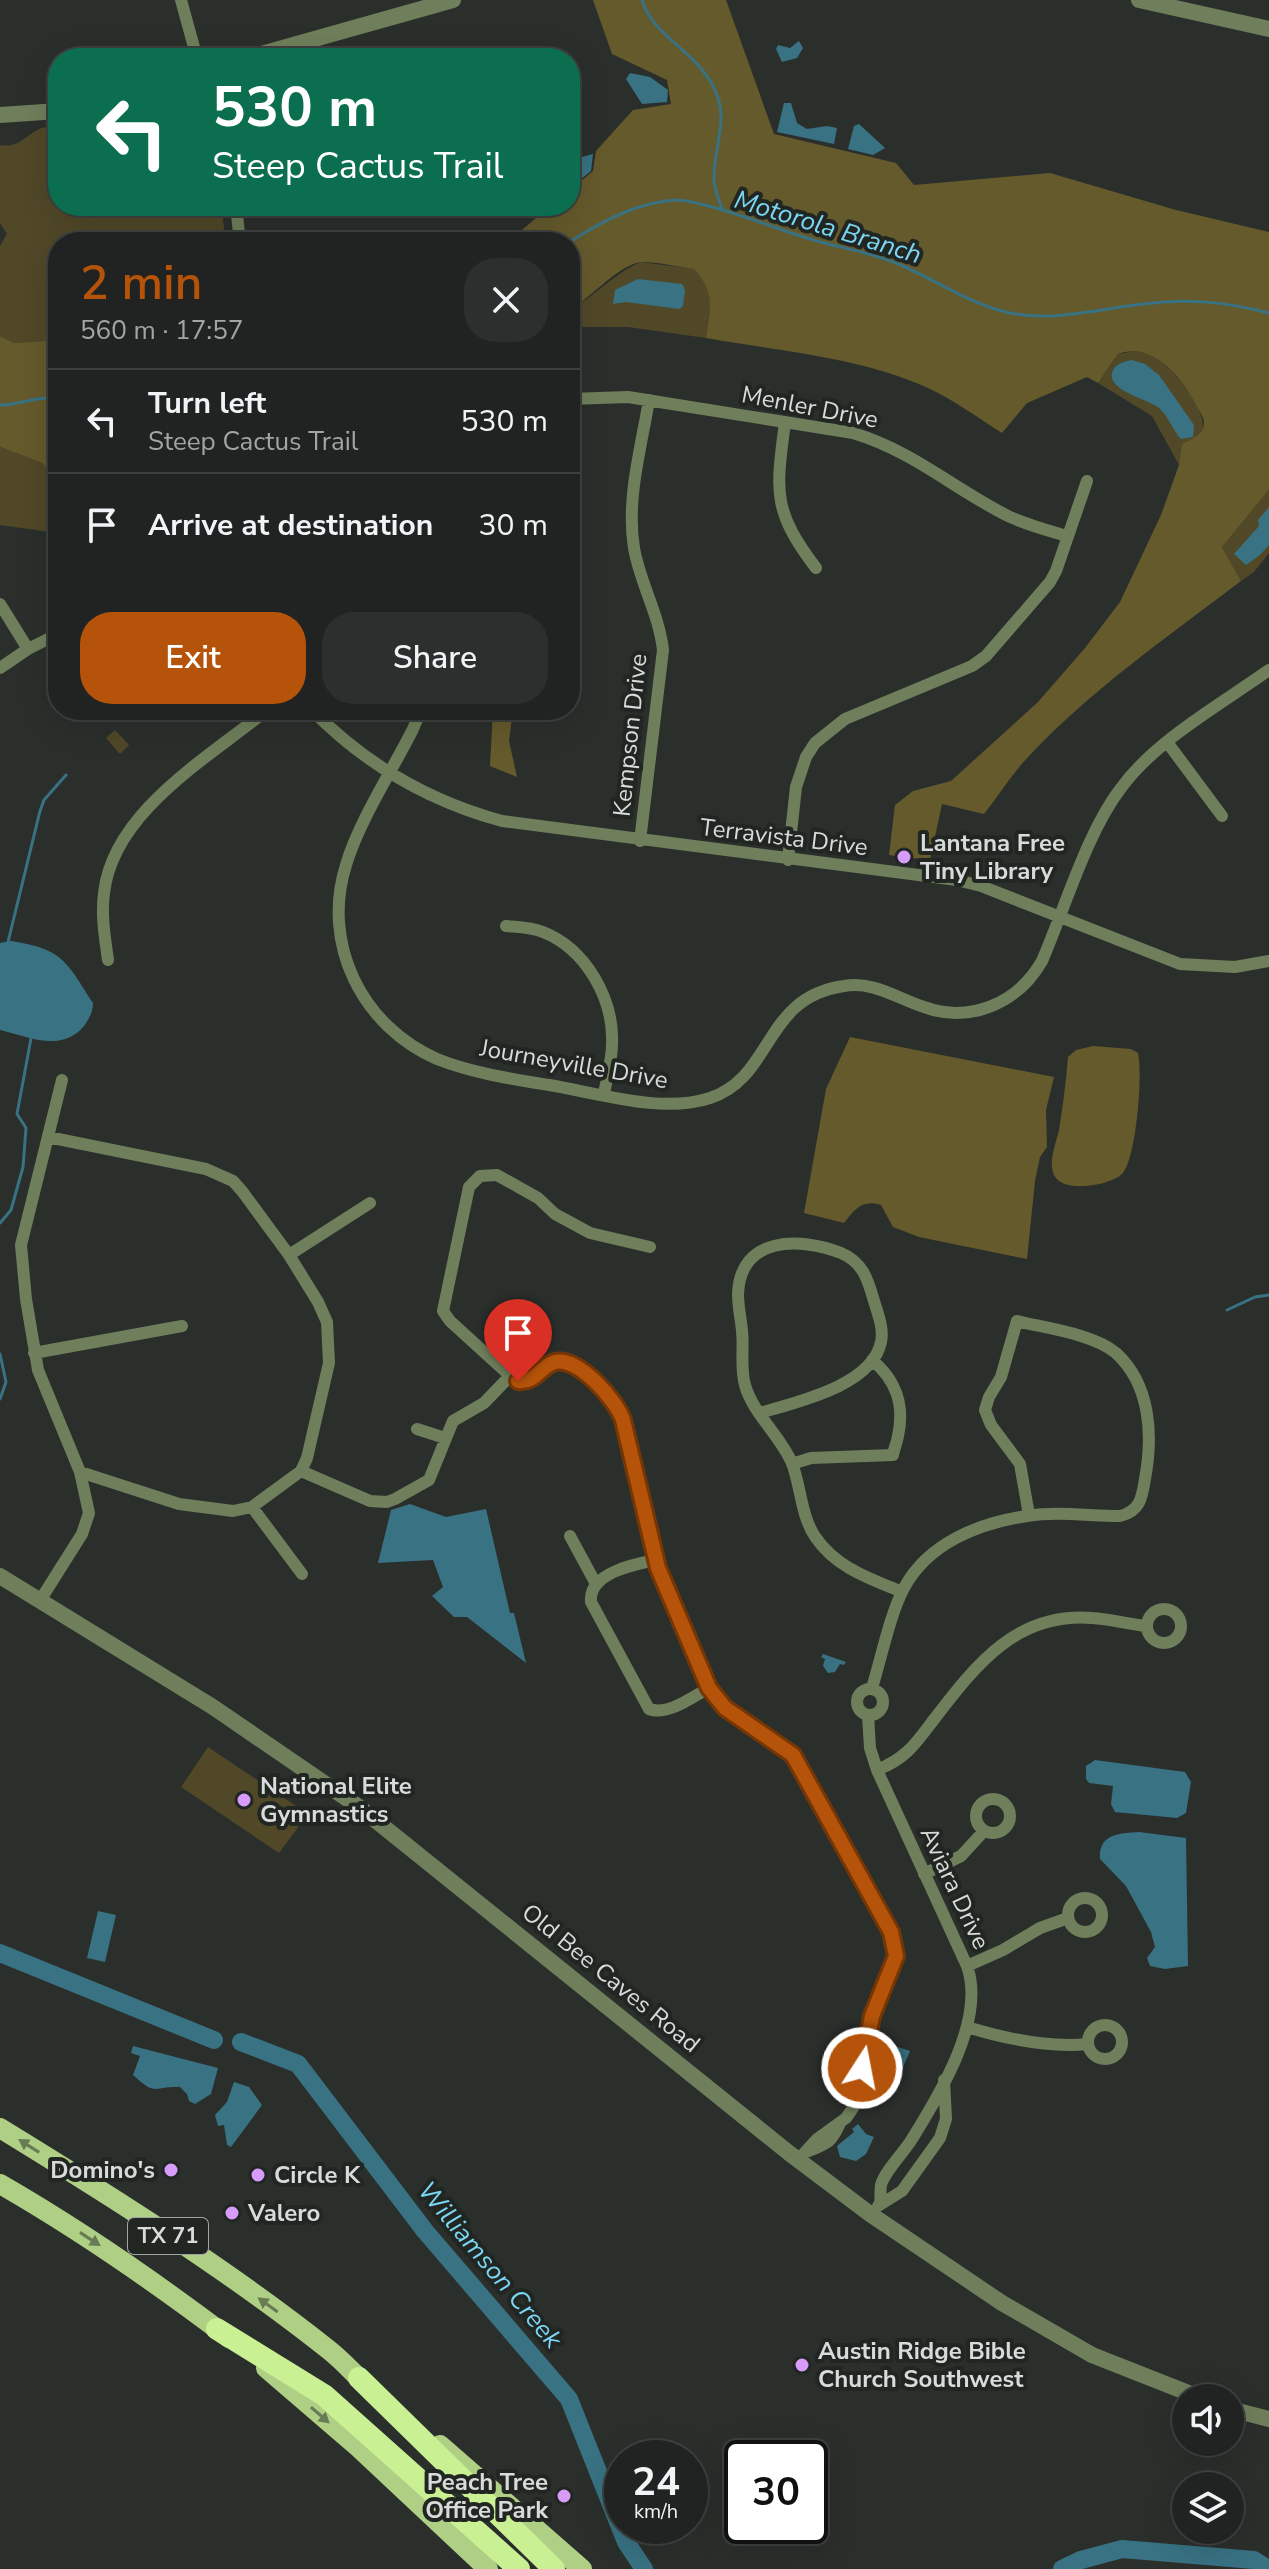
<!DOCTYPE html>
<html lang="en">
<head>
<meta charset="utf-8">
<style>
	:root { --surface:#202321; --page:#2d2f2e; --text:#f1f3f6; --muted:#a2a4a5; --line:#3d403f; --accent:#b45309 }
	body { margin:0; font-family:"Nunito Sans",sans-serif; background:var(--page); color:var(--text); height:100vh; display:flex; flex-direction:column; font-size:30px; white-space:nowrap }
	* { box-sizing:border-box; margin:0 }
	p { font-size:26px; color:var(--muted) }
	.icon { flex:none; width:44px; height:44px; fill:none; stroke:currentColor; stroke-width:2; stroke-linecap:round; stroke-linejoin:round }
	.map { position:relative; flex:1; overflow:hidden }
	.drawer { position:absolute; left:48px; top:232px; width:532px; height:488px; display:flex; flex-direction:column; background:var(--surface); border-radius:32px; box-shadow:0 8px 32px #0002,0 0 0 2px var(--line) }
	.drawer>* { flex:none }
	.hud { position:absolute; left:48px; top:48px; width:532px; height:168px; border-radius:32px; box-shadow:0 8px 32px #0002,0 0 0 2px var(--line); background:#0b6e4f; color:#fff; overflow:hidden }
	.fabs { position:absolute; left:1172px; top:2384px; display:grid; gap:16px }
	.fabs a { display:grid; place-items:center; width:72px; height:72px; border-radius:50%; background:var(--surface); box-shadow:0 8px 32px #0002,0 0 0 2px var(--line); font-size:40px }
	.speed { position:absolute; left:604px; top:2440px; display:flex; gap:16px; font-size:40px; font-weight:700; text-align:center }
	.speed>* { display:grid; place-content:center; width:104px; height:104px; border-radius:50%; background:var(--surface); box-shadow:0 8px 32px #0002,0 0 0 2px var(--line); line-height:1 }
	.speed small { font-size:20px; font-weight:400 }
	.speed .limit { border:4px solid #111; border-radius:12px; background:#fff; color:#111 }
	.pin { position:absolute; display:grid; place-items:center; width:68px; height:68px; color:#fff; margin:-82px -34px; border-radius:50% 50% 50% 0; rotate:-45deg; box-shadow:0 0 8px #0007 }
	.pin .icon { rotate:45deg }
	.me { position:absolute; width:88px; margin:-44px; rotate:11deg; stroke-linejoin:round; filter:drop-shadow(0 0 6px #0008) }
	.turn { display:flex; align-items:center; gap:28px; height:168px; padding:0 32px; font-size:36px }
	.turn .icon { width:104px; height:104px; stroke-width:2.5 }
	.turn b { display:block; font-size:56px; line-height:68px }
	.round { display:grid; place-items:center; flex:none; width:84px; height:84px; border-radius:32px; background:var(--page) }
	.summary { display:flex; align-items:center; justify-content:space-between; height:136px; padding:0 32px }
	h1 { font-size:48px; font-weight:600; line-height:60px; color:var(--accent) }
	.cta { display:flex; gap:16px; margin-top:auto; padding:16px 32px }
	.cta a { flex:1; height:92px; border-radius:32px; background:var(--accent); color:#fff; font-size:32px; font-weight:600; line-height:92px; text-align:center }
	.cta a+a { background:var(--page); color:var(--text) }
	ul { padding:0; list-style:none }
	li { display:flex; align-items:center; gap:24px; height:104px; padding:0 32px; border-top:2px solid var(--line) }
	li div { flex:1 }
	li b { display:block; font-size:30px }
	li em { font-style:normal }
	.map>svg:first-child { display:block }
	.green { fill:#504827 }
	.forest { fill:#655a2c }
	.water { fill:#387283 }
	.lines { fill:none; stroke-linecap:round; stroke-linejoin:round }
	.stream { stroke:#387283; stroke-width:3 }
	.river { stroke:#387283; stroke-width:18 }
	.minor { stroke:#6f7f5b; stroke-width:12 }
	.tertiary { stroke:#6f7f5b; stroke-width:16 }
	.primary { stroke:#afd084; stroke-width:20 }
	.motorway { stroke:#c9f093; stroke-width:22 }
	.oneway { fill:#687b54 }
	.route-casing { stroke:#753606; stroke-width:20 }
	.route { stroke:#b45309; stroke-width:14 }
	.poi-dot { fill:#d79bf9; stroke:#212623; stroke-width:3 }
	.labels { text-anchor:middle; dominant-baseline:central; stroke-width:8; stroke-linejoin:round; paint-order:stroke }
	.shield { fill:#212623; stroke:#a1a5a2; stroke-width:2 }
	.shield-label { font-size:22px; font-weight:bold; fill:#d8dbd9 }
	.street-label { font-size:24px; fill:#d8dbd9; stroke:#212623 }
	.poi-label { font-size:24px; font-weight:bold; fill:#d8dbd9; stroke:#212623; text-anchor:start }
	.water-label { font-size:26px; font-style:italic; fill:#7ad6f2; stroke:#212623 }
</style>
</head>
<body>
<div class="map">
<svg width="1269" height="2569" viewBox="0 0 1269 2569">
	<rect width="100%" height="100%" fill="#2b2f2c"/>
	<path class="green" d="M58,124V206H221L226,242H58V340L14,343L0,336V246L7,234L0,223V145C18,148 23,138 37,130C43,127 52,126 58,124Z
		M641,262L694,269C717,296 710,306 706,338L628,327H570V309C596,296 614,273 641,262Z
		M1135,351C1140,352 1148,353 1153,356C1171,365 1205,407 1203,428L1179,465L1152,416L1098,383L1118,354Z
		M0,447L42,463L58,479V533L0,525Z
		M1269,490V553L1254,572L1241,581L1222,547Z
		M115,730L129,745L120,754L106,738Z
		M208,1747L308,1814L279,1853L181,1787Z"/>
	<path class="forest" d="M593,0H726L774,134L896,163L914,185L1050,173L1176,210L1269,232V490L1222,547L1241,581C1169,636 1092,689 1030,755C1013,772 999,795 984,814L942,804L930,860L889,855L895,805L913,791L951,781L1038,702L1085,648L1120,602L1161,515L1179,465L1182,444C1191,440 1204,434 1204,423C1204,417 1199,411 1196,405C1182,378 1153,341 1118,354L1098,383L1087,377L1027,403L1002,433C978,418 954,400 928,388C860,357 779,351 706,338C710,308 716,294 694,269C678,267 659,262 643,262C619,263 592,298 570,309V242H499L522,230L550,206H570V190L593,171L596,151L633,110L671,104L667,80L612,54Z
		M0,336L14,343L58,340V479L42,463L0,447Z
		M493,710H513L509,741L517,777L490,766Z
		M850,1037L1054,1077L1046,1110L1047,1147L1040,1157L1035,1181L1027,1259L919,1237L893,1227L881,1205C862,1199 855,1209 844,1223L804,1213L826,1089Z
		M1093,1046L1131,1049L1138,1053C1143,1075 1136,1157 1123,1173C1111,1186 1058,1195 1053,1172C1049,1159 1056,1143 1059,1130C1063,1106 1066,1081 1068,1057L1076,1050Z"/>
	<path class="water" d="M799,41L803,48L797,58L782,62L776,49L778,45L790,48Z
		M630,73L650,77L668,90L667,102L642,104L626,79Z
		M784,103H791L797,123L807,129L827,126L837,128L834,144L777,132Z
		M859,124L885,148L873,155L848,149L854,126Z
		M593,154L591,171L570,188V173L581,166L582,157Z
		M638,279L682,284L685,290L683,306L679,309L626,302L613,304L615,290Z
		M1132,360L1145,364L1159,375L1194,425L1193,437L1181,439C1172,429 1169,417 1159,408C1148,399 1108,391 1112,373C1114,364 1125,361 1132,360Z
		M1269,507V545L1260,555L1246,565L1234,554L1259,526L1258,520Z
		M11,941C63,949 66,961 93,1003C93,1012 89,1019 84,1026C61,1053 30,1037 0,1030V943Z
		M410,1504L446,1517L486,1509L510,1613H514L526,1663L467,1617H454L432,1596L443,1587L433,1560L378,1563L391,1510Z
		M823,1654L846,1662L844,1665L840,1664L835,1672L828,1673L823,1666L825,1659L821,1657Z
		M1095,1760L1185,1772L1191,1782L1186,1813L1177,1818L1115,1812L1111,1804L1113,1786L1089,1783L1086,1779V1766Z
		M1139,1832L1186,1838L1188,1966L1165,1969L1150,1966L1147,1958L1155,1947L1151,1932L1126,1886L1100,1859C1098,1834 1120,1833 1139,1832Z
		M98,1911L116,1915L105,1962L87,1958Z
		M876,2040L910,2051L896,2084L869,2075Z
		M133,2046L218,2068L211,2094L195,2104L189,2101L187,2094L180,2087C152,2086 157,2097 133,2075L140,2056L131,2053Z
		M234,2082L249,2087L262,2105L231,2147L227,2145L224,2125L218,2126L215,2115L227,2102Z
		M858,2124L866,2134L874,2137L866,2154L856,2161L840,2157L837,2146L854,2132L852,2129Z"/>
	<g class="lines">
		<path class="stream" d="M642,0C653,38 702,53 717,95C727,122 715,146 714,174C713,186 718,198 722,209
			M570,242C600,222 639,202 676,200C688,200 701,204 712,207C746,216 777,229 810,239C839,248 871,252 898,264C935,279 970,305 1010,313C1054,322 1099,309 1143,304C1187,298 1226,302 1269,313
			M0,405C21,405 37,395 58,399
			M8,942L40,811L44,800L66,775
			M0,1223L11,1210L23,1167L26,1128L17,1114L32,1033
			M1227,1310L1255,1297L1269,1295
			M0,1354L6,1382L0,1399"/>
		<path class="river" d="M0,1953L214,2040
			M241,2042L298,2064L425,2231L569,2399L626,2542L644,2569
			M1062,2569L1081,2560L1122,2549L1254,2560L1268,2569"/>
		<path class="minor" d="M181,0L197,58
			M236,206L240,242
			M570,399L628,397L853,433C913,451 954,489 1008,516C1027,525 1047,530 1067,536
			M785,422C776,492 772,510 816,568
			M0,604L28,649
			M0,668L28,649L58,634
			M312,710C366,765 428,801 502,821L957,880L981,886L1180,964L1235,967L1269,961
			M421,710L413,729C392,771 359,821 346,865C321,944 362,1026 437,1059C472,1073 512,1079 549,1085C598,1093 662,1114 710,1098C774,1077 763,997 844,986C874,981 896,998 924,1007C970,1024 1018,1003 1042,961C1065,908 1087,832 1121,788C1156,740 1220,705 1269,670
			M1167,742L1222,816
			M640,841L663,650C659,614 640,583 634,548C626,500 641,448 649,400
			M788,860L796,787L806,757L815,743L845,719L972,666L986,656L1050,582L1056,571L1087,481
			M506,926C518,927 531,927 543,932C586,949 614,999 612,1044C612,1060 607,1077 604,1094
			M108,960C105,938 101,916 104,893C113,812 208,758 267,710
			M48,1137L206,1169L233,1181L242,1191L289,1255L318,1302L327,1322L329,1363L307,1458L301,1471L252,1507L233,1511L179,1504L80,1472
			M650,1247L590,1233L555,1214L538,1198L497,1175L480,1176L469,1187L443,1311L450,1321L516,1381C535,1386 538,1368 554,1363C577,1355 617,1400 623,1420L658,1568L709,1688L725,1708L793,1755L894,1938L896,1956L872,2016L853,2108L846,2118L817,2139L798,2160
			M289,1255L370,1203
			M34,1353L182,1326
			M760,1413C796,1402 872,1386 881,1342C884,1329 878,1314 874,1301C868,1280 863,1262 841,1253C800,1237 740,1236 738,1294C738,1307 741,1319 742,1331C744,1349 740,1368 745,1385C753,1414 780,1435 792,1463C801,1487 801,1517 816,1538C837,1568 869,1578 902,1592
			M417,1429L445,1438
			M792,1464L811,1458L893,1455C894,1448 897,1443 898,1436C905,1404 896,1380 872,1360
			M301,1471L370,1501L387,1502L395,1499L429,1480L453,1421L484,1403L510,1376
			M252,1507L302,1574
			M570,1536L596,1584
			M656,1560C635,1564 588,1573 591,1602L649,1709C668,1716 692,1697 709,1688
			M41,1599L82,1534L89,1513L80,1472L38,1370L26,1299L21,1245L62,1080
			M1147 1626a17 17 0 1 1 34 0a17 17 0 1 1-34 0Z
			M872,1688C881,1659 890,1614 904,1588C928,1543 979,1523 1027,1516C1057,1511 1090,1516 1120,1516C1140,1511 1142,1498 1145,1479C1153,1436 1151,1385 1116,1353C1094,1334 1045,1328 1017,1321L1001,1377L989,1397L985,1410L991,1425L1020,1464L1029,1515
			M857 1702a13 13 0 1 1 26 0a13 13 0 1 1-26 0Z
			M868,1715L870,1748L877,1770L967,1966C986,2019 940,2094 912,2139C905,2151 884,2172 881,2185C880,2191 881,2197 880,2203
			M877,1770C907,1758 916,1743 935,1718C976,1665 1016,1612 1092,1618C1110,1619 1128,1624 1146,1626
			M976 1816a17 17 0 1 1 34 0a17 17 0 1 1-34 0Z
			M924,1874L961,1856L984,1831
			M1068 1915a17 17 0 1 1 34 0a17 17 0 1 1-34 0Z
			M967,1966L1003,1950L1040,1928L1068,1918
			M1088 2042a17 17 0 1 1 34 0a17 17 0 1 1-34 0Z
			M967,2027C1006,2039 1047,2048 1088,2044
			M809,2151C828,2143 832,2142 840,2123
			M878,2206L902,2191L940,2138L946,2119L944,2080"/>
		<path class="tertiary" d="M1139,0L1269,29
			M247,58L453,0
			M0,115L58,111
			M0,1576L213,1707L359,1807L789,2153L870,2214L1002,2303L1092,2355L1201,2398
			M1230,2409L1269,2419"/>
		<path class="primary" d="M0,2128C111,2196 227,2269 329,2350C343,2361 355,2375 369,2387
			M0,2184C80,2230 155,2282 229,2338
			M266,2368L359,2448L488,2569
			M440,2445L582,2569"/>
		<path class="motorway" d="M217,2329L324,2395L519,2569
			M359,2378L554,2569"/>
	</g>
	<defs><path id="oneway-solid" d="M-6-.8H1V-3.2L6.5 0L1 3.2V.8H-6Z" transform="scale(2)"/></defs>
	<g class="oneway">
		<use href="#oneway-solid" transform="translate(29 2146) rotate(-148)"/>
		<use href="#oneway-solid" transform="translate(90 2239) rotate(33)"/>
		<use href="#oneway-solid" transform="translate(268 2305) rotate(-144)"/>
		<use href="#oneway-solid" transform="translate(320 2415) rotate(41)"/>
	</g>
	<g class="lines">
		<defs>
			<path id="route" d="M518,1381C536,1383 540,1366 555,1362C578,1356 617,1401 623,1420L658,1568L709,1688L725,1708L793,1755L891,1932L896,1956L872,2016L862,2068"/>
		</defs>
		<use href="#route" class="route-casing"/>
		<use href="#route" class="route"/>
	</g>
	<g class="poi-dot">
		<circle cx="904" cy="857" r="8"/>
		<circle cx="244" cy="1800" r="8"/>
		<circle cx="171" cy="2170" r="8"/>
		<circle cx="258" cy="2175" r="8"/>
		<circle cx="232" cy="2213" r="8"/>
		<circle cx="802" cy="2365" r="8"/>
		<circle cx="564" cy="2496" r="8"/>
	</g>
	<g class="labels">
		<rect class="shield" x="128" y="2218" width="80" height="36" rx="6"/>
		<g class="shield-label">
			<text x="168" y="2236">TX 71</text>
		</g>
		<g class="street-label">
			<text transform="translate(810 407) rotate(11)">Menler Drive</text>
			<text transform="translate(630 735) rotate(-84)">Kempson Drive</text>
			<text transform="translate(784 837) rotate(7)">Terravista Drive</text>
			<text transform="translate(574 1064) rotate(10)">Journeyville Drive</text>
			<text transform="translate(955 1888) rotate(65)">Aviara Drive</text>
			<text transform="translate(611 1978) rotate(39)">Old Bee Caves Road</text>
		</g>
		<g class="poi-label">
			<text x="920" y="843">Lantana Free<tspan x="920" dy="28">Tiny Library</tspan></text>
			<text x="260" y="1786">National Elite<tspan x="260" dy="28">Gymnastics</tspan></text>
			<text x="155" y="2170" text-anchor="end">Domino's</text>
			<text x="274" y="2175">Circle K</text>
			<text x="248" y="2213">Valero</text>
			<text x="818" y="2351">Austin Ridge Bible<tspan x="818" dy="28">Church Southwest</tspan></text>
			<text x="548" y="2482" text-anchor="end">Peach Tree<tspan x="548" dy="28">Office Park</tspan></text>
		</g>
		<g class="water-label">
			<text transform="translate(828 227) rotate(17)">Motorola Branch</text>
			<text transform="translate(490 2265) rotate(50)">Williamson Creek</text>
		</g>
	</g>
</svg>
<div class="fabs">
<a><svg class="icon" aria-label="sound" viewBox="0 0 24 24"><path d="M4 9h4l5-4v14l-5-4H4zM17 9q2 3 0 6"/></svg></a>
<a><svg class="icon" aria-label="layers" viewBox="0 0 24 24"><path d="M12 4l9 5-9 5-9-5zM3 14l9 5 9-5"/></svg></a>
</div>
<div class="speed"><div>24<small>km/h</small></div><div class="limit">30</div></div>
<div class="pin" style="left:518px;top:1381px;background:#d93025"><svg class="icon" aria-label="arrive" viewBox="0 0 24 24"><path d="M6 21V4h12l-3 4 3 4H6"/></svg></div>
<svg class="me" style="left:862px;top:2068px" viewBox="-20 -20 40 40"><circle r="17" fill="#b45309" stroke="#fff" stroke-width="3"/><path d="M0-11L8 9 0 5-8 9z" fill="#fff"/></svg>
<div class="hud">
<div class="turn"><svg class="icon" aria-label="left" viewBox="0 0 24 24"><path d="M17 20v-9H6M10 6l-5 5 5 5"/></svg><div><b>530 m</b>Steep Cactus Trail</div></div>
</div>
<section class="drawer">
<div class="summary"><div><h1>2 min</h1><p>560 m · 17:57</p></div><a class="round"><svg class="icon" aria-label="close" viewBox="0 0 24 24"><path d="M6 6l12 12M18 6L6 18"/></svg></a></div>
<ul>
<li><svg class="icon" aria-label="left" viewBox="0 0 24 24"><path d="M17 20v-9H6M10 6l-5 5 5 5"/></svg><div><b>Turn left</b><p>Steep Cactus Trail</p></div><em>530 m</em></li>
<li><svg class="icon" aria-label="arrive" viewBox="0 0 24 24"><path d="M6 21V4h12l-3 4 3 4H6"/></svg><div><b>Arrive at destination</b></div><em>30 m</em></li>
</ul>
<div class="cta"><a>Exit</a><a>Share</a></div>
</section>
</div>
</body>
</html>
